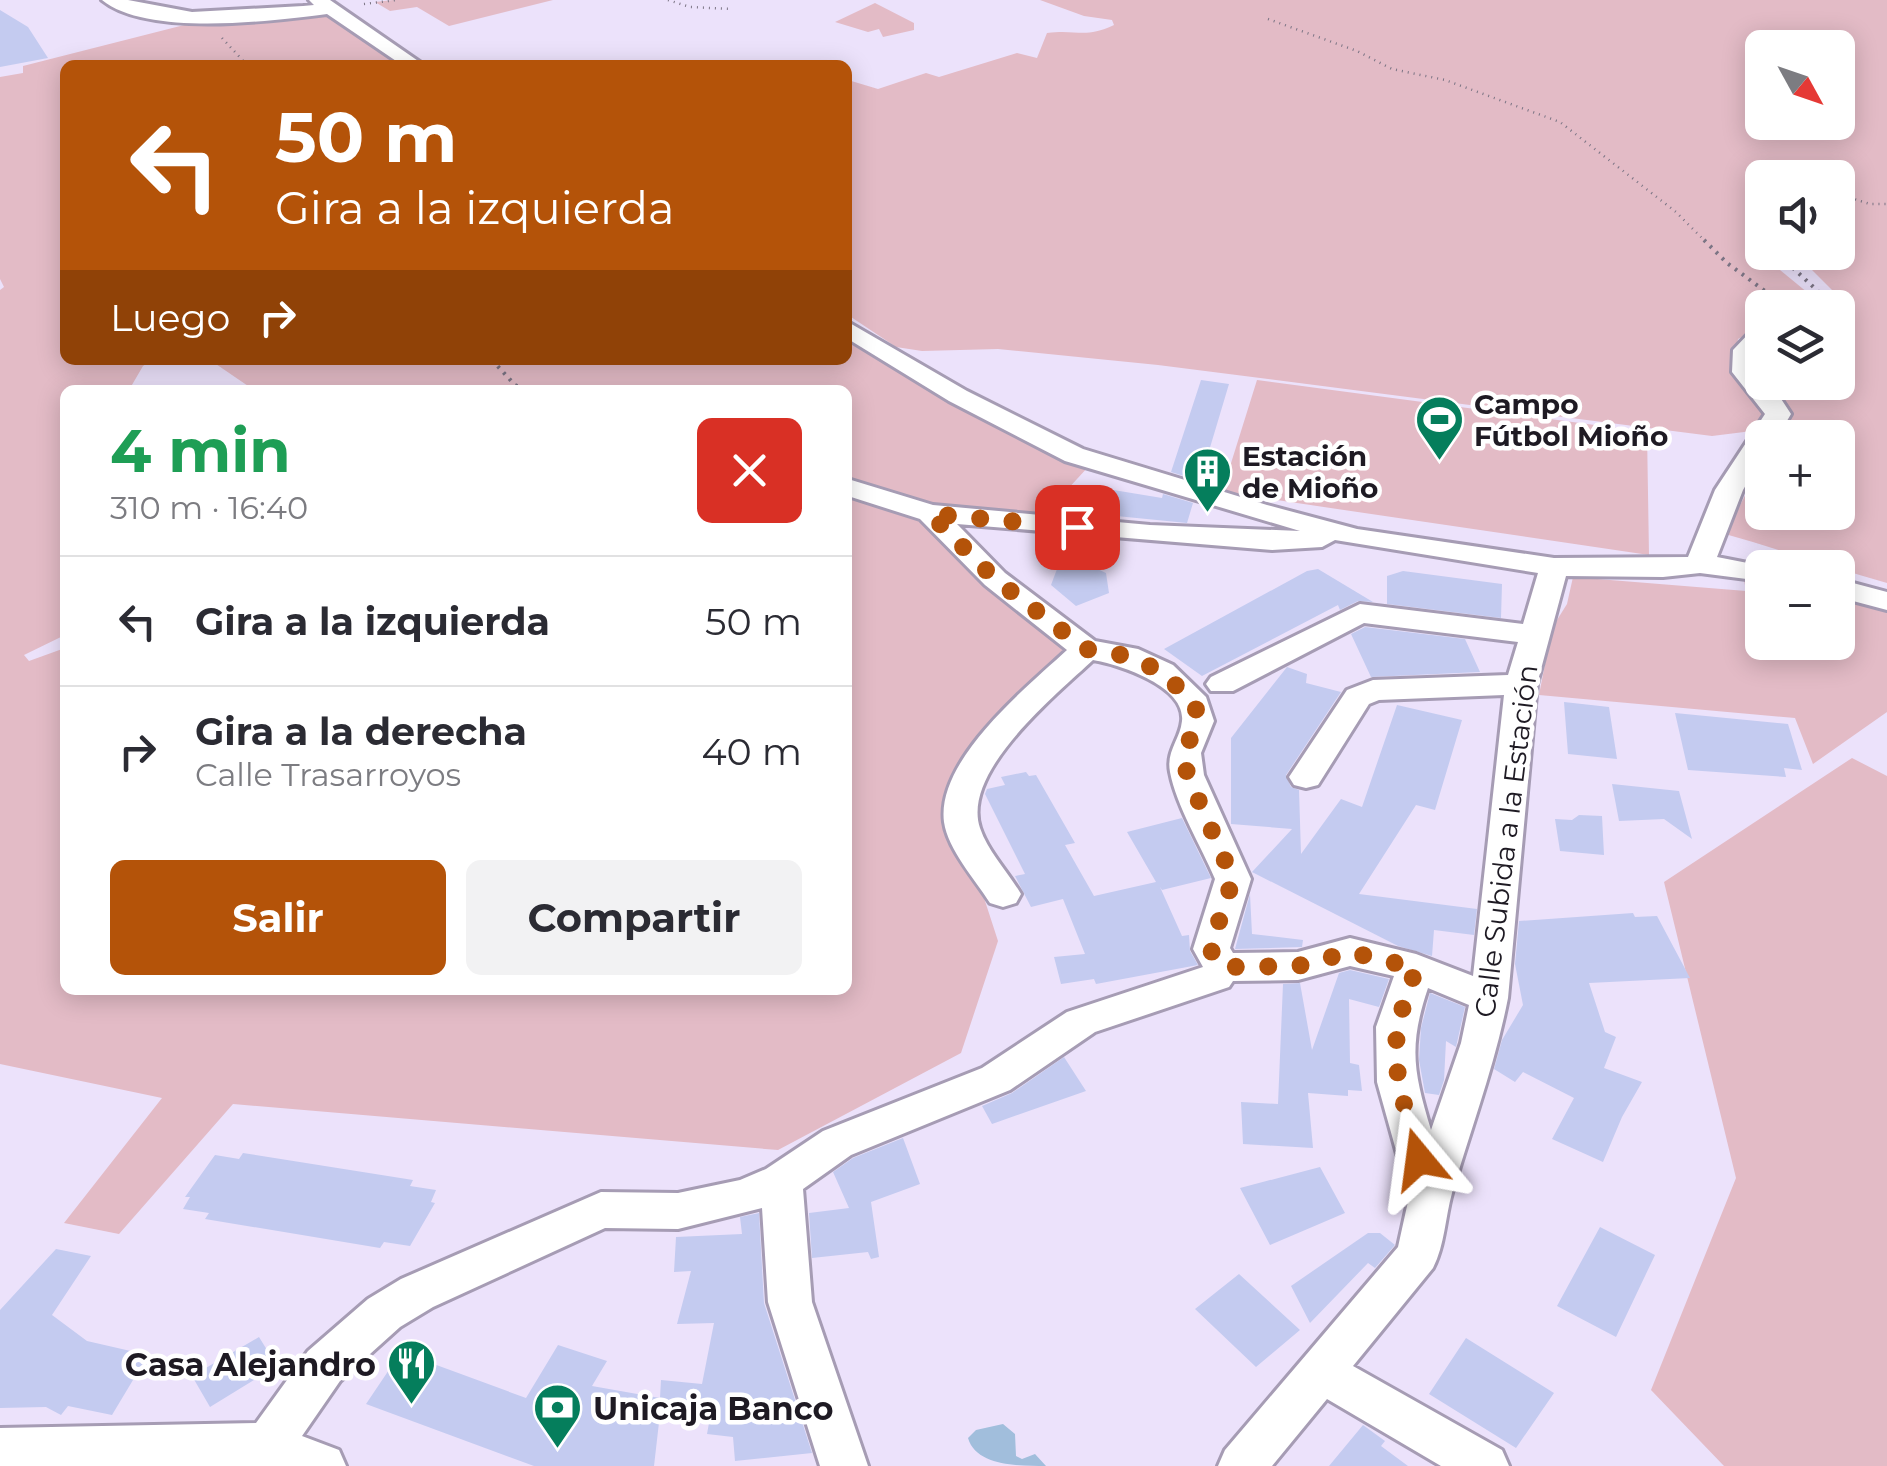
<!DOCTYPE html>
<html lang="es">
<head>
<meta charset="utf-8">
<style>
	:root { --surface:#fff; --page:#f2f2f3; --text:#2b2b33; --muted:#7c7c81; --line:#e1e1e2; --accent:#b45309 }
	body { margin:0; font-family:Montserrat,sans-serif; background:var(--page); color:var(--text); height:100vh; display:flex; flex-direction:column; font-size:38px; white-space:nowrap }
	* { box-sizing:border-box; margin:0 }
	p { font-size:32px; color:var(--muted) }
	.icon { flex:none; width:55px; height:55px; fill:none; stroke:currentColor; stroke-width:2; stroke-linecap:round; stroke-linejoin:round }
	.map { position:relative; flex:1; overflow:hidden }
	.drawer { position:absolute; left:60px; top:385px; width:792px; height:610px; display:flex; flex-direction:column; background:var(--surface); border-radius:15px; box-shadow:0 5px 25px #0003 }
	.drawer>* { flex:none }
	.hud { position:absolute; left:60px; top:60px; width:792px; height:305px; border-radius:15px; box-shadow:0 5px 25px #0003; background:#b45309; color:#fff; overflow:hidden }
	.needle { width:65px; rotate:130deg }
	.controls { position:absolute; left:1745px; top:30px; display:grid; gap:20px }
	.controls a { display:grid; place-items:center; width:110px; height:110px; border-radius:15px; background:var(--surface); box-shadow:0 5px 25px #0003; font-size:50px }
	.pin { position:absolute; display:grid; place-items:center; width:85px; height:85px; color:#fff; margin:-42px; border-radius:20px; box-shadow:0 5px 15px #0006 }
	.me { position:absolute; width:110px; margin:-55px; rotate:344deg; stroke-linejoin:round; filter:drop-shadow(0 0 8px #0008) }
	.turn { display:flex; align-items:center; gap:35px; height:210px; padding:0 50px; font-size:45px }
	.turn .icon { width:130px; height:130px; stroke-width:2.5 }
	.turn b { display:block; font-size:70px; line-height:85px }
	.then { display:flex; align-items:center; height:95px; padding:0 50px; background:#0003; gap:20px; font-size:38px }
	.round { display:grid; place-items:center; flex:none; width:105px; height:105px; border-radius:15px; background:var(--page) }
	.headline { display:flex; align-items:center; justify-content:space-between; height:170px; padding:0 50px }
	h1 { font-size:60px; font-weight:700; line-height:75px; color:#1e9e55 }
	.button { display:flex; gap:20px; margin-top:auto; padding:20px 50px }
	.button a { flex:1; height:115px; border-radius:15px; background:var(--accent); color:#fff; font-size:40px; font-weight:700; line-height:115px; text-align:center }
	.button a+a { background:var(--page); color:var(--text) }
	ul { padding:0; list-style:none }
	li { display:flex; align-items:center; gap:30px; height:130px; padding:0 50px; border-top:2px solid var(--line) }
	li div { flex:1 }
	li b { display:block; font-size:38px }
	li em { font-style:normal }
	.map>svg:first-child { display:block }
	.green { fill:#e3bbc6; fill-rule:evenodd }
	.water { fill:#a1bedc }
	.building { fill:#c4cbf0 }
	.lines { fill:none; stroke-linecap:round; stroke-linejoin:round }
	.minor-casing { stroke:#a69cb4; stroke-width:6 }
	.path-far1 { stroke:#7b7484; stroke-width:2.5; stroke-dasharray:1 5; stroke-linecap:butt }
	.path { stroke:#7b7484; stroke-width:4; stroke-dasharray:2.5 6; stroke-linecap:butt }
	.minor { fill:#fff; fill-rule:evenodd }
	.route { stroke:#b45309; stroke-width:18; stroke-dasharray:0 32.4 }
	.labels { text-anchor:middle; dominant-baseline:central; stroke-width:9; stroke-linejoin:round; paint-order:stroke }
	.poi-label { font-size:28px; font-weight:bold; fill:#1e1a23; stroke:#fff; text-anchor:start }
	.street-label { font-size:28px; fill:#1e1a23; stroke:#fff }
	.near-poi-label { font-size:32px; font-weight:bold; fill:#1e1a23; stroke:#fff; text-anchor:end }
</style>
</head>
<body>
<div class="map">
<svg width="1887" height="1466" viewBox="0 0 1887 1466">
	<rect width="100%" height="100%" fill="#ece2fb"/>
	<path class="green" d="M393,0H553L449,26L417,7L390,11L375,2Z
		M1040,0H1887V583C1833,568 1782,550 1725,534L1762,463V512H1838V438L1778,437C1791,417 1777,402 1767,383L1838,382V319L1852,310L1798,256L1777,255L1780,270L1819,302L1816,307L1762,308V327L1738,339L1734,364L1765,417L1752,431L1712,436L1158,365L998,349L922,351L896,347L848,315V80L878,89L926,73L939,77L1017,53L1037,58L1047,33C1078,29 1084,39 1114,25L1112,20L1084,16ZM1762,48H1838V122H1762ZM1762,178H1838V252H1762Z
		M875,3L914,23V30L883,37L879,29L868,32L835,22Z
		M323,11L403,65H65V360H152L143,366L129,390H65V635L24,655L29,661L65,648V990H848V491L913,516L951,543L1059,639L1064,650L1002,719L949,790L998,941L961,1053L778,1150L233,1104L119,1234L64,1223L162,1098L0,1064V290L4,287L0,279V77L23,73V66L196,22Z
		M848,342L903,375L1089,466L1041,518L929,505L848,479V390H254L210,360H848Z
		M1257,380L1647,432L1649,555L1222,492Z
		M1743,574L1762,578V642H1838V595L1887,608V712L1813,764L1795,718L1539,695L1552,628L1567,604L1573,577L1746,591Z
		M1852,758L1887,776V1466H1724L1651,1390L1736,1178L1664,882Z"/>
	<path class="water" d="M1003,1424L1015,1434L1016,1456L1022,1459L1035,1454L1046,1466C1018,1466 976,1466 968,1438L976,1430Z"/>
	<path class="building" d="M0,10L28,27L48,58L0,67Z
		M1201,380L1229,384L1200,481L1171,472Z
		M1083,485L1162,498L1163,494L1193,503L1187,523L1066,511Z
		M1064,564H1087L1106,573L1109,593L1076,606L1051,585L1057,569Z
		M1318,569L1373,602L1358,601L1340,610L1338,605L1202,676L1164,649L1307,571Z
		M1403,571L1502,584L1501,618L1387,604V576Z
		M1365,627L1465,639L1480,672L1371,677L1351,634Z
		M1287,667L1307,674L1306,683L1341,692L1286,775L1291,787L1299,790L1301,854L1341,799L1362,807L1397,705L1462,720L1435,810L1416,805L1359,894L1477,909L1474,935L1434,930L1432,956L1398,946L1252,872L1292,829L1231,824V738Z
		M1564,702L1609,707L1617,759L1568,754Z
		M1675,713L1788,724L1802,770L1784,768L1786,777L1688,770Z
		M1026,772L1029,776L1036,775L1075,843L1065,845L1094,896L1156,882L1127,832L1182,818L1211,878L1162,890L1160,887L1182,936L1189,935L1190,951L1198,965L1096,984L1094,979L1061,984L1054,957L1085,954L1063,899L1031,907L1015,876L1025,874L985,794L987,789L1005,785L1001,777Z
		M1612,784L1679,791L1692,839L1664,819L1619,821Z
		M1579,815L1602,816L1604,855L1560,851L1555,819L1572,820Z
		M1250,894L1252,934L1303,940L1302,947L1235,949Z
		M1633,913L1635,917L1657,916L1690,978L1589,983L1605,1032L1616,1037L1604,1068L1642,1082L1622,1117L1603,1162L1552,1139L1574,1098L1523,1072L1515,1082L1494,1069L1502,1040L1523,1005L1515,964L1519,921Z
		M1350,970L1389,979L1379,1007L1349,999L1350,1063L1359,1065L1362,1091L1348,1090V1096L1308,1093L1313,1148L1243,1144L1241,1102L1278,1104L1283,984L1300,983L1312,1050L1339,973Z
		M1430,993L1465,1007L1456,1047L1446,1041L1444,1080L1439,1095L1425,1093L1419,1060L1421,1028Z
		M1064,1057L1086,1091L992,1124L982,1106L1012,1093Z
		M903,1138L920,1184L871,1202L879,1257L871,1259L868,1252L812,1258L809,1213L849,1208L833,1172L853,1158Z
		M243,1153L413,1180L410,1186L436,1190L431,1202L435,1203L410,1246L384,1242L380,1248L205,1219L209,1213L183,1209L190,1197H185L215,1155L239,1159Z
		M1320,1167L1345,1213L1270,1245L1240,1188Z
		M759,1213L764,1303L812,1453L735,1461L733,1437L707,1434L711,1412L661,1405L654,1466H534L366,1404L401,1352L526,1398L558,1345L607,1361L592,1386L660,1398L661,1380L702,1384L714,1323L677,1324L691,1271L674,1272L676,1237L742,1234L740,1217Z
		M1600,1227L1655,1255L1616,1337L1557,1306Z
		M1368,1233H1380L1395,1245L1375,1268L1368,1263L1310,1323L1291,1286Z
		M56,1249L91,1256L52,1315L87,1341L148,1355L112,1415L68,1406L61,1415L46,1407L0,1408V1310Z
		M1239,1274L1300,1330L1256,1367L1195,1309Z
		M259,1337L277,1366L210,1407L192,1376Z
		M1466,1338L1554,1393L1516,1448L1429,1394Z
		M1363,1425L1385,1441L1381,1446L1408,1466H1329Z"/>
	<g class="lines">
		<defs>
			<path id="minor" d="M102,0H128L192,12L303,6L314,5L309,0H330L424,65H402L327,14C272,21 147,37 102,0Z
				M848,322L967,391L1083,449L1267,505L1357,529L1554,558L1688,557L1715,490L1765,414L1732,372L1733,350L1753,329L1762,327V347L1757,352L1762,382H1770L1791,414L1777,438H1762V458L1743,490L1717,557L1773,568H1762V581L1700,573L1663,577L1566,576L1537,684L1508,998C1495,1065 1471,1128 1452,1193C1445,1218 1445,1244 1433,1268L1353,1366L1502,1450L1509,1466H1441L1327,1399L1272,1466H1218L1225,1450L1398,1247L1409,1197L1377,1082L1376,1027L1394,976L1350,966L1298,980L1233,981L1229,987L1095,1032L1010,1090L851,1155L803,1189L812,1302L868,1466H820L768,1302L762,1208L678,1229L605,1228L433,1307L400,1327L340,1381L302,1436L339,1450L346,1466H0V1428L256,1423L308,1351L368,1299L401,1279L601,1192L678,1193L740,1180L766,1169L823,1131L982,1068L1067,1012L1203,967L1193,949L1215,879C1202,848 1176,805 1170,772C1166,751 1180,740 1182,721C1186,686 1118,664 1093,660C1057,694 961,771 980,828C988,852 1008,872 1021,894L1016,903L1003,907L990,903C975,879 948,850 944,822C936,760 1027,687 1067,650L985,585L920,519L848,496V479L933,505L1150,525L1300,531L1065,461L949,401L848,339ZM957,524L1272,550L1322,547L1335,540L1538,573L1523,624L1360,604L1211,677L1206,684L1211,691H1233L1364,623L1518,642L1508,675L1373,680L1347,690L1289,777L1294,785L1306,788L1318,785L1369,704L1379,700L1504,695L1473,976L1416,954L1350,938L1298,952L1233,953L1230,948L1251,879L1204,775L1201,753L1214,721L1206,697L1173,665L1138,649L1095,641L1005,573ZM1428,988L1469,1005L1461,1043L1431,1130C1414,1073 1408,1047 1428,988Z
				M1838,579L1887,592V610L1838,597Z"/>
		</defs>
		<use href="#minor" class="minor-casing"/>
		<path class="path-far1" d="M668,0L690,7L732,9
			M364,4L396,0
			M1268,19L1357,51L1392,69L1445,80L1560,122L1676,212L1707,243
			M222,38L247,65
			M1762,182L1754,186L1762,204
			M1838,194L1870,204H1887"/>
		<path class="path" d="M1704,240L1727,263L1788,308
			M1786,252L1794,269L1836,308
			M492,360L515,385L525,390"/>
		<use href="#minor" class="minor"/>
	</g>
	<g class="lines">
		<path class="route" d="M1077,527L930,514L995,579L1086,649L1128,656L1162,672L1195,704L1198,721L1184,753L1187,774L1233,879L1210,949L1222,967L1298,966L1350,952L1416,968L1396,1028L1398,1082L1419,1159"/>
	</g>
	<defs>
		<symbol id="stadium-pin" viewBox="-11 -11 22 30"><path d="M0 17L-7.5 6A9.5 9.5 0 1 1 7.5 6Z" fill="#057e5c" stroke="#fff"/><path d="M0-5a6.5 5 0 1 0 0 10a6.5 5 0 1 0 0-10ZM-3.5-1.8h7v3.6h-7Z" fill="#fff"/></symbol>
		<symbol id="building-pin" viewBox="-11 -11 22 30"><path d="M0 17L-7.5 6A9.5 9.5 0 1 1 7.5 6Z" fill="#057e5c" stroke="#fff"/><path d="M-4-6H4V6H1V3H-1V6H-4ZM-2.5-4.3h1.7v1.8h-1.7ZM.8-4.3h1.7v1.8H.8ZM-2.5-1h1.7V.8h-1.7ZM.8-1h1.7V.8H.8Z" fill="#fff"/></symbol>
		<symbol id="restaurant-pin" viewBox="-11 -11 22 30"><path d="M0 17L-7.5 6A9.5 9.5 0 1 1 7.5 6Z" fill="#057e5c" stroke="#fff"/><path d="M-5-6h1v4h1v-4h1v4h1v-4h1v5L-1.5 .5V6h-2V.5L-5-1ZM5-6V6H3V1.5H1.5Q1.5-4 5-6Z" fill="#fff"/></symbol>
		<symbol id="bank-pin" viewBox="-11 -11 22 30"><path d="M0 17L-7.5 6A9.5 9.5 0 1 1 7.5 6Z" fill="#057e5c" stroke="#fff"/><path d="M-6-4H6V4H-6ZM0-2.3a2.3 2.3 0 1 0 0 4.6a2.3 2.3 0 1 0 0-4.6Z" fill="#fff"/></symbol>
	</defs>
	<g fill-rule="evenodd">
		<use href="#stadium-pin" x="1412" y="392" width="55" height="75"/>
		<use href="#building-pin" x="1180" y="444" width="55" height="75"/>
		<use href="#restaurant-pin" x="384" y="1336" width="55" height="75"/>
		<use href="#bank-pin" x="530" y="1380" width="55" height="75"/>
	</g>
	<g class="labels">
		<g class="poi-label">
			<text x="1474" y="404">Campo<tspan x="1474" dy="32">Fútbol Mioño</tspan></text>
			<text x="1242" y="456">Estación<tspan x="1242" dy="32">de Mioño</tspan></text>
		</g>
		<g class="street-label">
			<text transform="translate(1506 841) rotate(-83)">Calle Subida a la Estación</text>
		</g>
		<g class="near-poi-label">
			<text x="376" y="1364">Casa Alejandro</text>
			<text x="593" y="1408" text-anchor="start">Unicaja Banco</text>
		</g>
	</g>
</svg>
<div class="controls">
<a><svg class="needle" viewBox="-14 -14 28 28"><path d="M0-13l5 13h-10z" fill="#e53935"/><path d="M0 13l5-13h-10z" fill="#7c7c81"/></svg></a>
<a><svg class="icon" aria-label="sound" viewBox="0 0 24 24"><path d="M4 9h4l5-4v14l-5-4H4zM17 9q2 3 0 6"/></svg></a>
<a><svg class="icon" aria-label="layers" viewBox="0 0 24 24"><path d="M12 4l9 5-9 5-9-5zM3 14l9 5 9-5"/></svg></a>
<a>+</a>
<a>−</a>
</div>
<div class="pin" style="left:1077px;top:527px;background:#d93025"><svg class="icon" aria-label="arrive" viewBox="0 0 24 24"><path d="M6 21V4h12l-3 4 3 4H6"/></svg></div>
<svg class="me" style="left:1419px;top:1159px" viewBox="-20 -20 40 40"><path d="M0-17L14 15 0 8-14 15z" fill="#b45309" stroke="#fff" stroke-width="4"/></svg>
<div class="hud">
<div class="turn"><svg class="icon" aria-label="left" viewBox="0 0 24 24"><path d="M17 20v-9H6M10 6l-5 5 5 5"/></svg><div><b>50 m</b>Gira a la izquierda</div></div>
<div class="then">Luego<svg class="icon" aria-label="right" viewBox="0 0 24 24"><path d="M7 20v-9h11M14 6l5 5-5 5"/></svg></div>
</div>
<section class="drawer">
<div class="headline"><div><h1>4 min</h1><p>310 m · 16:40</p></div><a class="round" style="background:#d93025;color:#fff"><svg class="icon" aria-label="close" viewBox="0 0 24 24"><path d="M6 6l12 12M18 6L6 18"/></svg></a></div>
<ul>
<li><svg class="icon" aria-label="left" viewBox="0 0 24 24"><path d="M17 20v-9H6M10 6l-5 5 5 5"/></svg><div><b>Gira a la izquierda</b></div><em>50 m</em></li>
<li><svg class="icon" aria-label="right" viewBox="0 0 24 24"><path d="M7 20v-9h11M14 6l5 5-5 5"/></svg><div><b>Gira a la derecha</b><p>Calle Trasarroyos</p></div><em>40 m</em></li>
</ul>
<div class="button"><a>Salir</a><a>Compartir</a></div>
</section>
</div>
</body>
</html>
